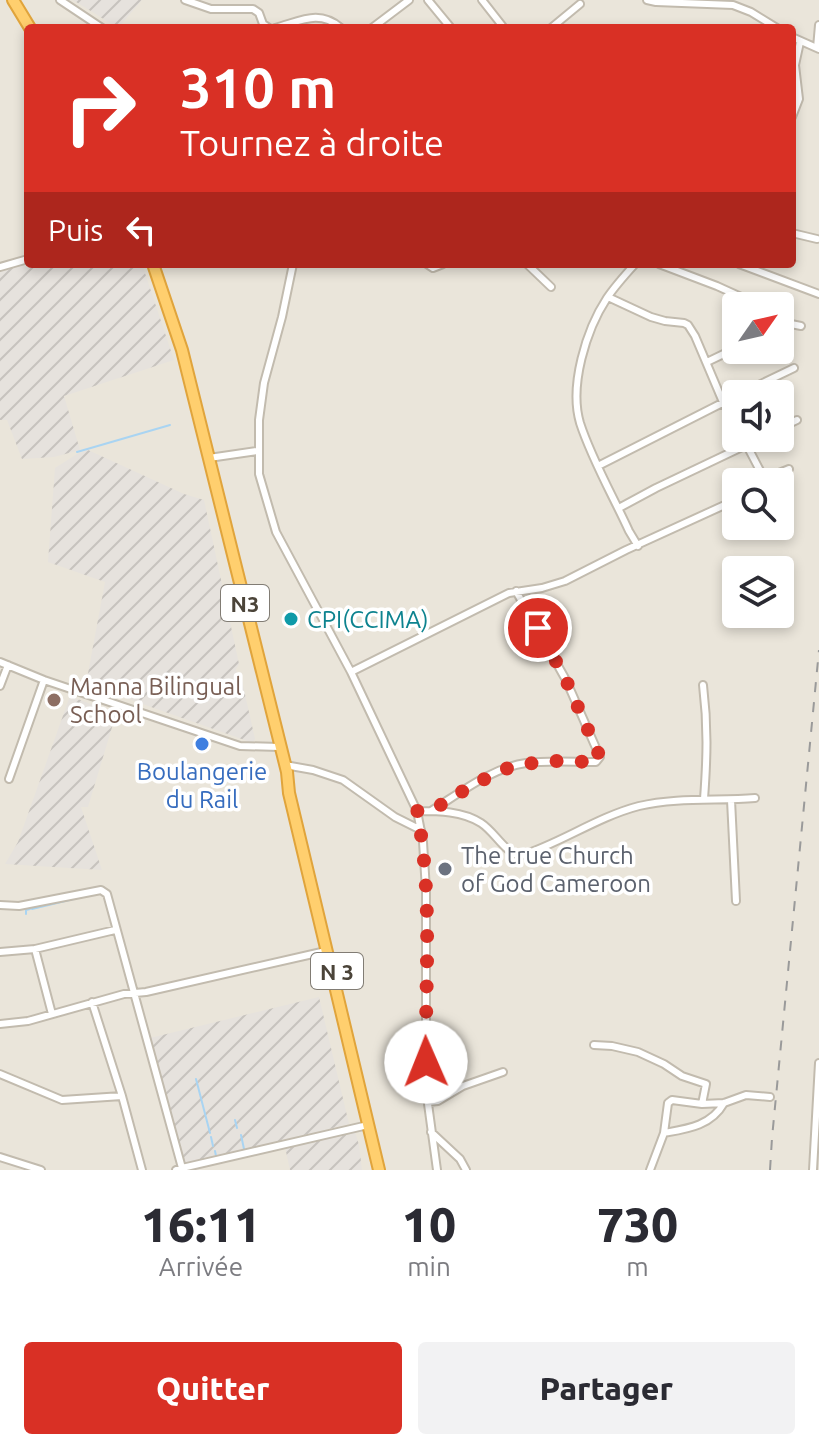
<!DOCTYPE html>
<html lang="fr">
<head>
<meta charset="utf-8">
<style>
	:root { --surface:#fff; --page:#f2f2f3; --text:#2b2b33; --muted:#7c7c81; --accent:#d93025 }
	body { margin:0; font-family:Ubuntu,sans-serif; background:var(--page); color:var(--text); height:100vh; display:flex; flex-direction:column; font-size:30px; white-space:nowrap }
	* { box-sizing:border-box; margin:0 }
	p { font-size:26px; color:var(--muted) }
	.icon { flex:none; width:44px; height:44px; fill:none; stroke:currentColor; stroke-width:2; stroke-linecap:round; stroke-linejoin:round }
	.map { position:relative; height:1170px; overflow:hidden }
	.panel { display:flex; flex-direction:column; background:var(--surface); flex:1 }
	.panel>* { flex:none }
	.hud { position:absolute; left:24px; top:24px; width:772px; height:244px; border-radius:8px; box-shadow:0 4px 12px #0003; background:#d93025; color:#fff; overflow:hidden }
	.needle { width:52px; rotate:56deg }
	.fabs { position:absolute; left:722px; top:292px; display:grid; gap:16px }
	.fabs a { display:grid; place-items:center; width:72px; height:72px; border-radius:8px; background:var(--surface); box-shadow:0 4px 12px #0003; font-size:40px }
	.pin { position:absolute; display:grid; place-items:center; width:68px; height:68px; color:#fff; margin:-34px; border:4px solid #fff; border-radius:50%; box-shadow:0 2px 8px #0007 }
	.me { position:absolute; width:88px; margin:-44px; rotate:359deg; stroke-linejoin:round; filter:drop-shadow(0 0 6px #0008) }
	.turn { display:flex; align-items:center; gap:28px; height:168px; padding:0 24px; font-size:36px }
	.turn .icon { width:104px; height:104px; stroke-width:2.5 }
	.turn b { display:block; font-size:56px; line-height:68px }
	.then { display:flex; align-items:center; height:76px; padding:0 24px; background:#0003; gap:16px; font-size:30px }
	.eta { display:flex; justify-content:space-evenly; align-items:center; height:136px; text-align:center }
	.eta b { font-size:48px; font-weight:800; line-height:56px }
	.cta { display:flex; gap:16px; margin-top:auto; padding:16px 24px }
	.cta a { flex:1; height:92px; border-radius:8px; background:var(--accent); color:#fff; font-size:32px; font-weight:800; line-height:92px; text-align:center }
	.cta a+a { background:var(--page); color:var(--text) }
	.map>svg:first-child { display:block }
	.residential { fill:#eae5da; fill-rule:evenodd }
	.industrial { fill:url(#industrial-furrows) }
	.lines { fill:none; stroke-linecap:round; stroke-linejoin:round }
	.stream { stroke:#a9d4f2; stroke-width:2 }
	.street-casing { stroke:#c2bbae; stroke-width:10 }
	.highway-casing { stroke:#e0a43c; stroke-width:14 }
	.street { stroke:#fff; stroke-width:6 }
	.highway { stroke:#ffcf6e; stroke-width:10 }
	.rail { stroke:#9a9a9a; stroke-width:2; stroke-dasharray:10 10; stroke-linecap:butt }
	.route { stroke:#d93025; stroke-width:14; stroke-dasharray:0 25.2 }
	.culture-dot { fill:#0f9aa8; stroke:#fff; stroke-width:3 }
	.education-dot { fill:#8d6e63; stroke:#fff; stroke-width:3 }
	.shop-dot { fill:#3f7fe0; stroke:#fff; stroke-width:3 }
	.worship-dot { fill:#6b7280; stroke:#fff; stroke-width:3 }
	.labels { text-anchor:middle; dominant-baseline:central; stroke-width:7; stroke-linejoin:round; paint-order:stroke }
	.shield { fill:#fff; stroke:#817c74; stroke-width:2 }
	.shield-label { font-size:22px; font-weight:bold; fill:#4b4439 }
	.culture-label { font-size:24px; fill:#0d838f; stroke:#fff; text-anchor:start }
	.education-label { font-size:24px; fill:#785e54; stroke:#fff; text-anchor:start }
	.shop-label { font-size:24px; fill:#366cbe; stroke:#fff }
	.worship-label { font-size:24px; fill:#5b616d; stroke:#fff; text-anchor:start }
</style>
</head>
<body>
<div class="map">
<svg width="819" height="1170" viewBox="0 0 819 1170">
	<defs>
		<pattern id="industrial-furrows" width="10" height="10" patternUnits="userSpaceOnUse" patternTransform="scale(2)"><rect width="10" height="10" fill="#e6e2dd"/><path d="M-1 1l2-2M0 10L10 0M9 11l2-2" fill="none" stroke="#c7c3be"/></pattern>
	</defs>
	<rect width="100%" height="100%" fill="#f6f3ec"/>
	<path class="residential" d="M0,0H819V1170H0ZM28,28H792V264H28ZM736,306H780V350H736ZM736,394H780V438H736ZM736,482H780V526H736ZM736,570H780V614H736Z"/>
	<path class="industrial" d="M73,0H142L118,28Z
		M36,264H142L174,360L64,396L80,450L54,457L22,459L7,420H0V269Z
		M88,450L184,494L204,500L239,664L236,669L238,678L242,681L255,739L253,743L86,684L105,582L48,562L55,468L77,454Z
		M70,696L116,714L88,807H81L102,870L5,864L18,842Z
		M319,997L349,1124L185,1164L150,1038Z
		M355,1132L359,1145L362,1170H290L285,1147Z"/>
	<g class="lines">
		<path class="stream" d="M77,452L170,425
			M32,909L90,895
			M26,914V910L30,909
			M196,1079L210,1133
			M235,1120L237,1128
			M241,1135L244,1149
			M211,1137L213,1146
			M215,1151L216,1156"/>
		<defs>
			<path id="street" d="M60,0L102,28
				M185,0L211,9H253L259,13L263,24L269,28
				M428,0L451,28
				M482,0L504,28
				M647,0L656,2L733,5L751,12L777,28
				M275,28C301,21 319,9 341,28
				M372,28L409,0
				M551,28L580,4
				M792,37L819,49
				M817,48L819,25
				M792,117L799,99L795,65L800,42
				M792,233L817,239
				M293,264L282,317L264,383L259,420V474L276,532L351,672L417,811L423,842L426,890V1089L437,1170
				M427,264L433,268L443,264
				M527,264L551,287
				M635,264C625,275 615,286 607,298C586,330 569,386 580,423C592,460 613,496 629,531L638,546
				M659,264L717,286L761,306
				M739,264L819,294
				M0,267L28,259
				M608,297L651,317L665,321L684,323L688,325L695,336L723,402L736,424
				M780,326L786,323L801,326
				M707,362L736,348
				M740,394L794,368
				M780,428L797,420
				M743,438L766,482
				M209,458L257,451
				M598,466L736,396
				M764,479L789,469
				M619,508L656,488L761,438
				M0,662L44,680L240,746L280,747
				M351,672L509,593L542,588L565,581L626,550L729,503
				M703,685C708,726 707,758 704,799
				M0,686L8,665
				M285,765L313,770L343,780L395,817L421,830
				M9,779L44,680
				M731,800L736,901
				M417,811C439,811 462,811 481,823C495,832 504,852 520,856C561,843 597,817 639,806C677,797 717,801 755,798
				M431,811C460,793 491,768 526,763C549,760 573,762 596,762L600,757L566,680L516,591
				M0,905L19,906L101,890L107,894L182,1168L176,1170
				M35,949L52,1014
				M0,952L35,949L115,930
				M92,1002L122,1096L142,1170
				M0,1024L28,1021L124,994L146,992L326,951
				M594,1045L612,1046L638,1052L664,1064L682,1076L706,1084L702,1104
				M0,1074L62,1100L122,1096
				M428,1102L438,1101L463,1086L503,1072
				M431,1132L460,1159L466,1170
				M664,1133C687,1129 711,1126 724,1103
				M0,1157L41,1170
				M182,1168L368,1125
				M650,1170L664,1133L668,1103L672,1100L702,1104L724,1103L746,1095L770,1097
				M813,1170L819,1063"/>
			<path id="highway" d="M13,0L30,28
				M153,264L182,350L287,772L289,793L379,1170"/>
		</defs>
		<use href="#street" class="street-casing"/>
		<use href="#highway" class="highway-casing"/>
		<use href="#street" class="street"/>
		<use href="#highway" class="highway"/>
		<path class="rail" d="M770,1170L772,1138L819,650"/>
	</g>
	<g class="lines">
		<path class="route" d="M426,1062C425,979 433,893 417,811H431L474,784L510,767L525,764L556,761L596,762L600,757L566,680L538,628"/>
	</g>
	<circle class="culture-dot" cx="291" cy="619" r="8"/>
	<circle class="education-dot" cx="54" cy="700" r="8"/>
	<circle class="shop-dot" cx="202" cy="744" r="8"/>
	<circle class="worship-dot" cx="445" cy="869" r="8"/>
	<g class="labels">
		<g class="shield">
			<rect x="221" y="585" width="48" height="36" rx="6"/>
			<rect x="311" y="953" width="52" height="36" rx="6"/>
		</g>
		<g class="shield-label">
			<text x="245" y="603">N3</text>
			<text x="337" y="971">N 3</text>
		</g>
		<g class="culture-label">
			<text x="307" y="619">CPI(CCIMA)</text>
		</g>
		<g class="education-label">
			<text x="70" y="686">Manna Bilingual<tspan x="70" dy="28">School</tspan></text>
		</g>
		<g class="shop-label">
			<text x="202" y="771">Boulangerie<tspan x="202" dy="28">du Rail</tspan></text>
		</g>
		<g class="worship-label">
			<text x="461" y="855">The true Church<tspan x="461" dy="28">of God Cameroon</tspan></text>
		</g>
	</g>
</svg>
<div class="fabs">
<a><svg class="needle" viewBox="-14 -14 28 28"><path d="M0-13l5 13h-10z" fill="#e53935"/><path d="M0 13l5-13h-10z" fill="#7c7c81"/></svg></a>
<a><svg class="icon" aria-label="sound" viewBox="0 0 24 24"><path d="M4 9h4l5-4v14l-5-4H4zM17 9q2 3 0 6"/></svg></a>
<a><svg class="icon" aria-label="search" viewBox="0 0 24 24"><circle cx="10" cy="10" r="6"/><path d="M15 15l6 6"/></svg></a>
<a><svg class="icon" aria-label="layers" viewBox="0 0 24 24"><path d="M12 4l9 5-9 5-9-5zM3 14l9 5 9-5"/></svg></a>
</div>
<div class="pin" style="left:538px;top:628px;background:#d93025"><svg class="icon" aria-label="arrive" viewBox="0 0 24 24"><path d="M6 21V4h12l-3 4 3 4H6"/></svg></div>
<svg class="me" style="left:426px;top:1062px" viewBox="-20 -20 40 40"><circle r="19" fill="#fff"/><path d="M0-13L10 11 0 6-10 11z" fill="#d93025"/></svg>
<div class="hud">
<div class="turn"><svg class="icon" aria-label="right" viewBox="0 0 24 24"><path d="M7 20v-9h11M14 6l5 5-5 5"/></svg><div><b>310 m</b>Tournez à droite</div></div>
<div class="then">Puis<svg class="icon" aria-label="left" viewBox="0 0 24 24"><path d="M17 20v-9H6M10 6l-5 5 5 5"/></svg></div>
</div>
</div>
<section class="panel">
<div class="eta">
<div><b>16:11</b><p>Arrivée</p></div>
<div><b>10</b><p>min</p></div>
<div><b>730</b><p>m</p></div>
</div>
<div class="cta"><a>Quitter</a><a>Partager</a></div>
</section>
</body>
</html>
